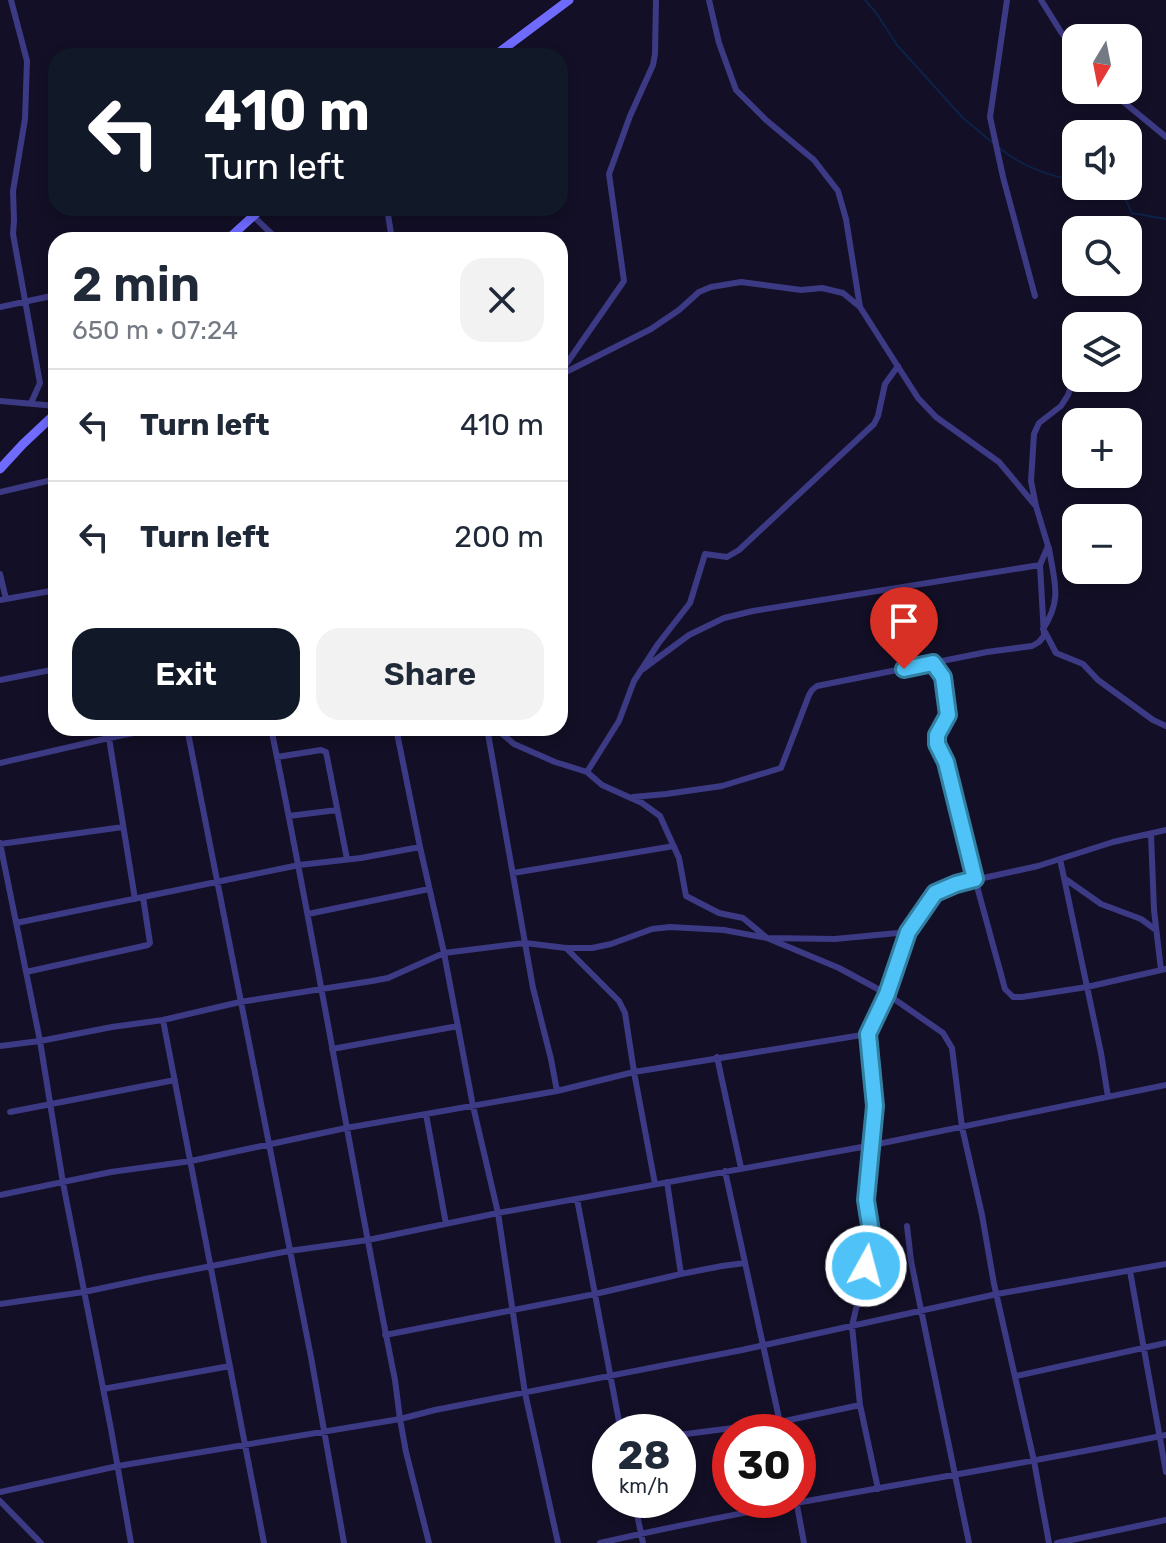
<!DOCTYPE html>
<html lang="en">
<head>
<meta charset="utf-8">
<style>
	:root { --surface:#fff; --page:#f2f2f3; --text:#1f2937; --muted:#747a83; --line:#e0e1e3; --accent:#111827 }
	body { margin:0; font-family:Rubik,sans-serif; background:var(--page); color:var(--text); height:100vh; display:flex; flex-direction:column; font-size:30px; white-space:nowrap }
	* { box-sizing:border-box; margin:0 }
	p { font-size:26px; color:var(--muted) }
	.icon { flex:none; width:44px; height:44px; fill:none; stroke:currentColor; stroke-width:2; stroke-linecap:round; stroke-linejoin:round }
	.map { position:relative; flex:1; overflow:hidden }
	.sheet { position:absolute; left:48px; top:232px; width:520px; height:504px; display:flex; flex-direction:column; background:var(--surface); border-radius:24px; box-shadow:0 4px 12px #0003 }
	.sheet>* { flex:none }
	.hud { position:absolute; left:48px; top:48px; width:520px; height:168px; border-radius:24px; box-shadow:0 4px 12px #0003; background:#111827; color:#fff; overflow:hidden }
	.needle { width:52px; rotate:190deg }
	.tools { position:absolute; left:1062px; top:24px; display:grid; gap:16px }
	.tools a { display:grid; place-items:center; width:80px; height:80px; border-radius:16px; background:var(--surface); box-shadow:0 4px 12px #0003; font-size:40px }
	.speed { position:absolute; left:592px; top:1414px; display:flex; gap:16px; font-size:40px; font-weight:700; text-align:center }
	.speed>* { display:grid; place-content:center; width:104px; height:104px; border-radius:50%; background:var(--surface); box-shadow:0 4px 12px #0003; line-height:1 }
	.speed small { font-size:20px; font-weight:400 }
	.speed .limit { border:12px solid #d22; background:#fff; color:#111 }
	.pin { position:absolute; display:grid; place-items:center; width:68px; height:68px; color:#fff; margin:-82px -34px; border-radius:50% 50% 50% 0; rotate:-45deg; box-shadow:0 0 8px #0007 }
	.pin .icon { rotate:45deg }
	.me { position:absolute; width:88px; margin:-44px; rotate:7deg; stroke-linejoin:round; filter:drop-shadow(0 0 6px #0008) }
	.turn { display:flex; align-items:center; gap:28px; height:168px; padding:0 24px; font-size:36px }
	.turn .icon { width:104px; height:104px; stroke-width:2.5 }
	.turn b { display:block; font-size:56px; line-height:68px }
	.round { display:grid; place-items:center; flex:none; width:84px; height:84px; border-radius:24px; background:var(--page) }
	.head { display:flex; align-items:center; justify-content:space-between; height:136px; padding:0 24px }
	h1 { font-size:48px; font-weight:600; line-height:60px }
	.button { display:flex; gap:16px; margin-top:auto; padding:16px 24px }
	.button a { flex:1; height:92px; border-radius:24px; background:var(--accent); color:#fff; font-size:32px; font-weight:600; line-height:92px; text-align:center }
	.button a+a { background:var(--page); color:var(--text) }
	ul { padding:0; list-style:none }
	li { display:flex; align-items:center; gap:24px; height:112px; padding:0 24px; border-top:2px solid var(--line) }
	li div { flex:1 }
	li b { display:block; font-size:30px }
	li em { font-style:normal }
	.map>svg:first-child { display:block }
	.lines { fill:none; stroke-linecap:round; stroke-linejoin:round }
	.stream { stroke:#0c2248; stroke-width:2 }
	.street { stroke:#3d3a85; stroke-width:6 }
	.secondary { stroke:#6f6bff; stroke-width:9 }
	.route-casing { stroke:#337fa1; stroke-width:20 }
	.route { stroke:#4fc3f7; stroke-width:14 }
</style>
</head>
<body>
<div class="map">
<svg width="1166" height="1543" viewBox="0 0 1166 1543">
	<rect width="100%" height="100%" fill="#130f26"/>
	<g class="lines">
		<path class="stream" d="M865,0L877,14L897,45L963,118L993,143
			M1001,149C1021,166 1050,176 1076,181
			M1096,186L1122,192L1132,213L1166,219"/>
		<path class="street" d="M11,0L27,61L25,119L13,191L14,220L13,234L40,383L31,403
			M709,0L719,43L736,90L766,120L814,160L838,191L846,219L860,307L918,398L936,417L999,462L1035,505
			M1007,0L990,117L1003,177L1035,296
			M1041,0L1061,32L1076,52
			M1109,90L1166,137
			M387,208L392,240
			M253,216L278,240
			M0,307L56,295
			M560,373L624,281L609,174L630,116L653,65L655,54L656,0
			M560,375L651,329L679,310L699,292L711,287L741,282L801,290L822,288L843,293L860,307
			M0,401L56,406
			M0,492L56,479
			M0,574L6,599
			M0,600L56,590
			M1043,629C1063,599 1054,581 1049,548
			M1045,632L1056,653L1083,664L1098,680L1153,720L1166,726
			M933,663L943,677L948,715L937,735V744L946,762L975,879L1005,989L1013,997H1022L1087,987L1166,969
			M643,669L689,635L724,618L753,611L1040,565
			M0,680L56,669
			M187,728L311,1357L344,1543
			M271,728C316,945 351,1163 395,1380L400,1419L435,1410L742,1350L997,1294L1166,1264
			M487,728L533,988L551,1059L557,1091
			M495,728L514,744L555,762L587,772L602,785L642,803L660,816L679,858L686,896L719,913L743,918L767,938L839,968L887,994L943,1033L952,1048L962,1127L982,1215L994,1284L1034,1461L1049,1543
			M277,757L321,750L326,752L347,859
			M0,763L109,738L107,728
			M587,772L619,721L634,681L658,644L690,603L705,554L727,557L739,550L874,424L878,416L885,384L898,366
			M633,797L666,794L722,786L781,768L809,695L812,690L817,686L987,652L1032,646L1039,642L1044,636L1040,565L1048,546L1036,506L1031,481L1034,434L1039,423L1061,406L1068,395L1076,373
			M289,816L337,810
			M1151,834L1154,910L1161,970
			M0,843L40,1041L63,1183L111,1429L131,1543
			M0,844L123,827
			M420,847L444,953L473,1106L498,1213L525,1393L558,1543
			M1060,859L1101,1053L1108,1097
			M513,873L674,846
			M1064,878L1101,904L1141,919L1156,930
			M135,899L109,738L158,728
			M308,914L429,889
			M16,923L299,865L361,858L420,847L396,728
			M26,972L148,945L150,943L143,897
			M163,1020L264,1543
			M0,1046L40,1041L112,1027L163,1020L240,1002L372,981L388,978L444,953L525,943L566,948H592L611,944L652,929L670,927L724,930L767,938L835,939L908,932
			M332,1049L458,1026
			M717,1057L741,1168
			M10,1112L175,1080
			M426,1114L446,1224
			M725,1171L782,1432
			M667,1182L681,1274L722,1266L745,1263
			M655,1184L634,1072L868,1034
			M0,1195L111,1172L191,1161L346,1128L557,1091L634,1072L625,1013L619,1001L566,948
			M577,1199L621,1432
			M907,1226L911,1261L969,1543
			M1130,1271L1166,1472
			M0,1304L84,1292L150,1278L289,1251L368,1240L498,1213L873,1145L1166,1085
			M385,1335L595,1294L681,1274
			M1016,1376L1166,1343
			M103,1389L230,1366
			M678,1435L780,1422L860,1405
			M878,1489L860,1405L852,1326L866,1266L873,1244L866,1200L875,1106L868,1034L887,994L908,932L935,893L956,884L1038,866L1113,842L1166,830
			M0,1492L118,1466L400,1419L406,1452L429,1543
			M634,1500L643,1543
			M796,1500L804,1543
			M0,1501L41,1543
			M600,1543C787,1500 978,1474 1166,1435
			M1057,1543L1166,1520"/>
		<path class="secondary" d="M494,56L569,0
			M227,240L262,208
			M0,469L23,444L56,413"/>
	</g>
	<g class="lines">
		<defs>
			<path id="route" d="M866,1266L873,1244L866,1200L875,1106L868,1034L887,994L908,932L935,893L956,884L975,879L946,762L937,744V735L948,715L943,677L933,663L904,669"/>
		</defs>
		<use href="#route" class="route-casing"/>
		<use href="#route" class="route"/>
	</g>
</svg>
<div class="tools">
<a><svg class="needle" viewBox="-14 -14 28 28"><path d="M0-13l5 13h-10z" fill="#e53935"/><path d="M0 13l5-13h-10z" fill="#747a83"/></svg></a>
<a><svg class="icon" aria-label="sound" viewBox="0 0 24 24"><path d="M4 9h4l5-4v14l-5-4H4zM17 9q2 3 0 6"/></svg></a>
<a><svg class="icon" aria-label="search" viewBox="0 0 24 24"><circle cx="10" cy="10" r="6"/><path d="M15 15l6 6"/></svg></a>
<a><svg class="icon" aria-label="layers" viewBox="0 0 24 24"><path d="M12 4l9 5-9 5-9-5zM3 14l9 5 9-5"/></svg></a>
<a>+</a>
<a>−</a>
</div>
<div class="speed"><div>28<small>km/h</small></div><div class="limit">30</div></div>
<div class="pin" style="left:904px;top:669px;background:#d93025"><svg class="icon" aria-label="arrive" viewBox="0 0 24 24"><path d="M6 21V4h12l-3 4 3 4H6"/></svg></div>
<svg class="me" style="left:866px;top:1266px" viewBox="-20 -20 40 40"><circle r="17" fill="#4fc3f7" stroke="#fff" stroke-width="3"/><path d="M0-11L8 9 0 5-8 9z" fill="#fff"/></svg>
<div class="hud">
<div class="turn"><svg class="icon" aria-label="left" viewBox="0 0 24 24"><path d="M17 20v-9H6M10 6l-5 5 5 5"/></svg><div><b>410 m</b>Turn left</div></div>
</div>
<section class="sheet">
<div class="head"><div><h1>2 min</h1><p>650 m · 07:24</p></div><a class="round"><svg class="icon" aria-label="close" viewBox="0 0 24 24"><path d="M6 6l12 12M18 6L6 18"/></svg></a></div>
<ul>
<li><svg class="icon" aria-label="left" viewBox="0 0 24 24"><path d="M17 20v-9H6M10 6l-5 5 5 5"/></svg><div><b>Turn left</b></div><em>410 m</em></li>
<li><svg class="icon" aria-label="left" viewBox="0 0 24 24"><path d="M17 20v-9H6M10 6l-5 5 5 5"/></svg><div><b>Turn left</b></div><em>200 m</em></li>
</ul>
<div class="button"><a>Exit</a><a>Share</a></div>
</section>
</div>
</body>
</html>
